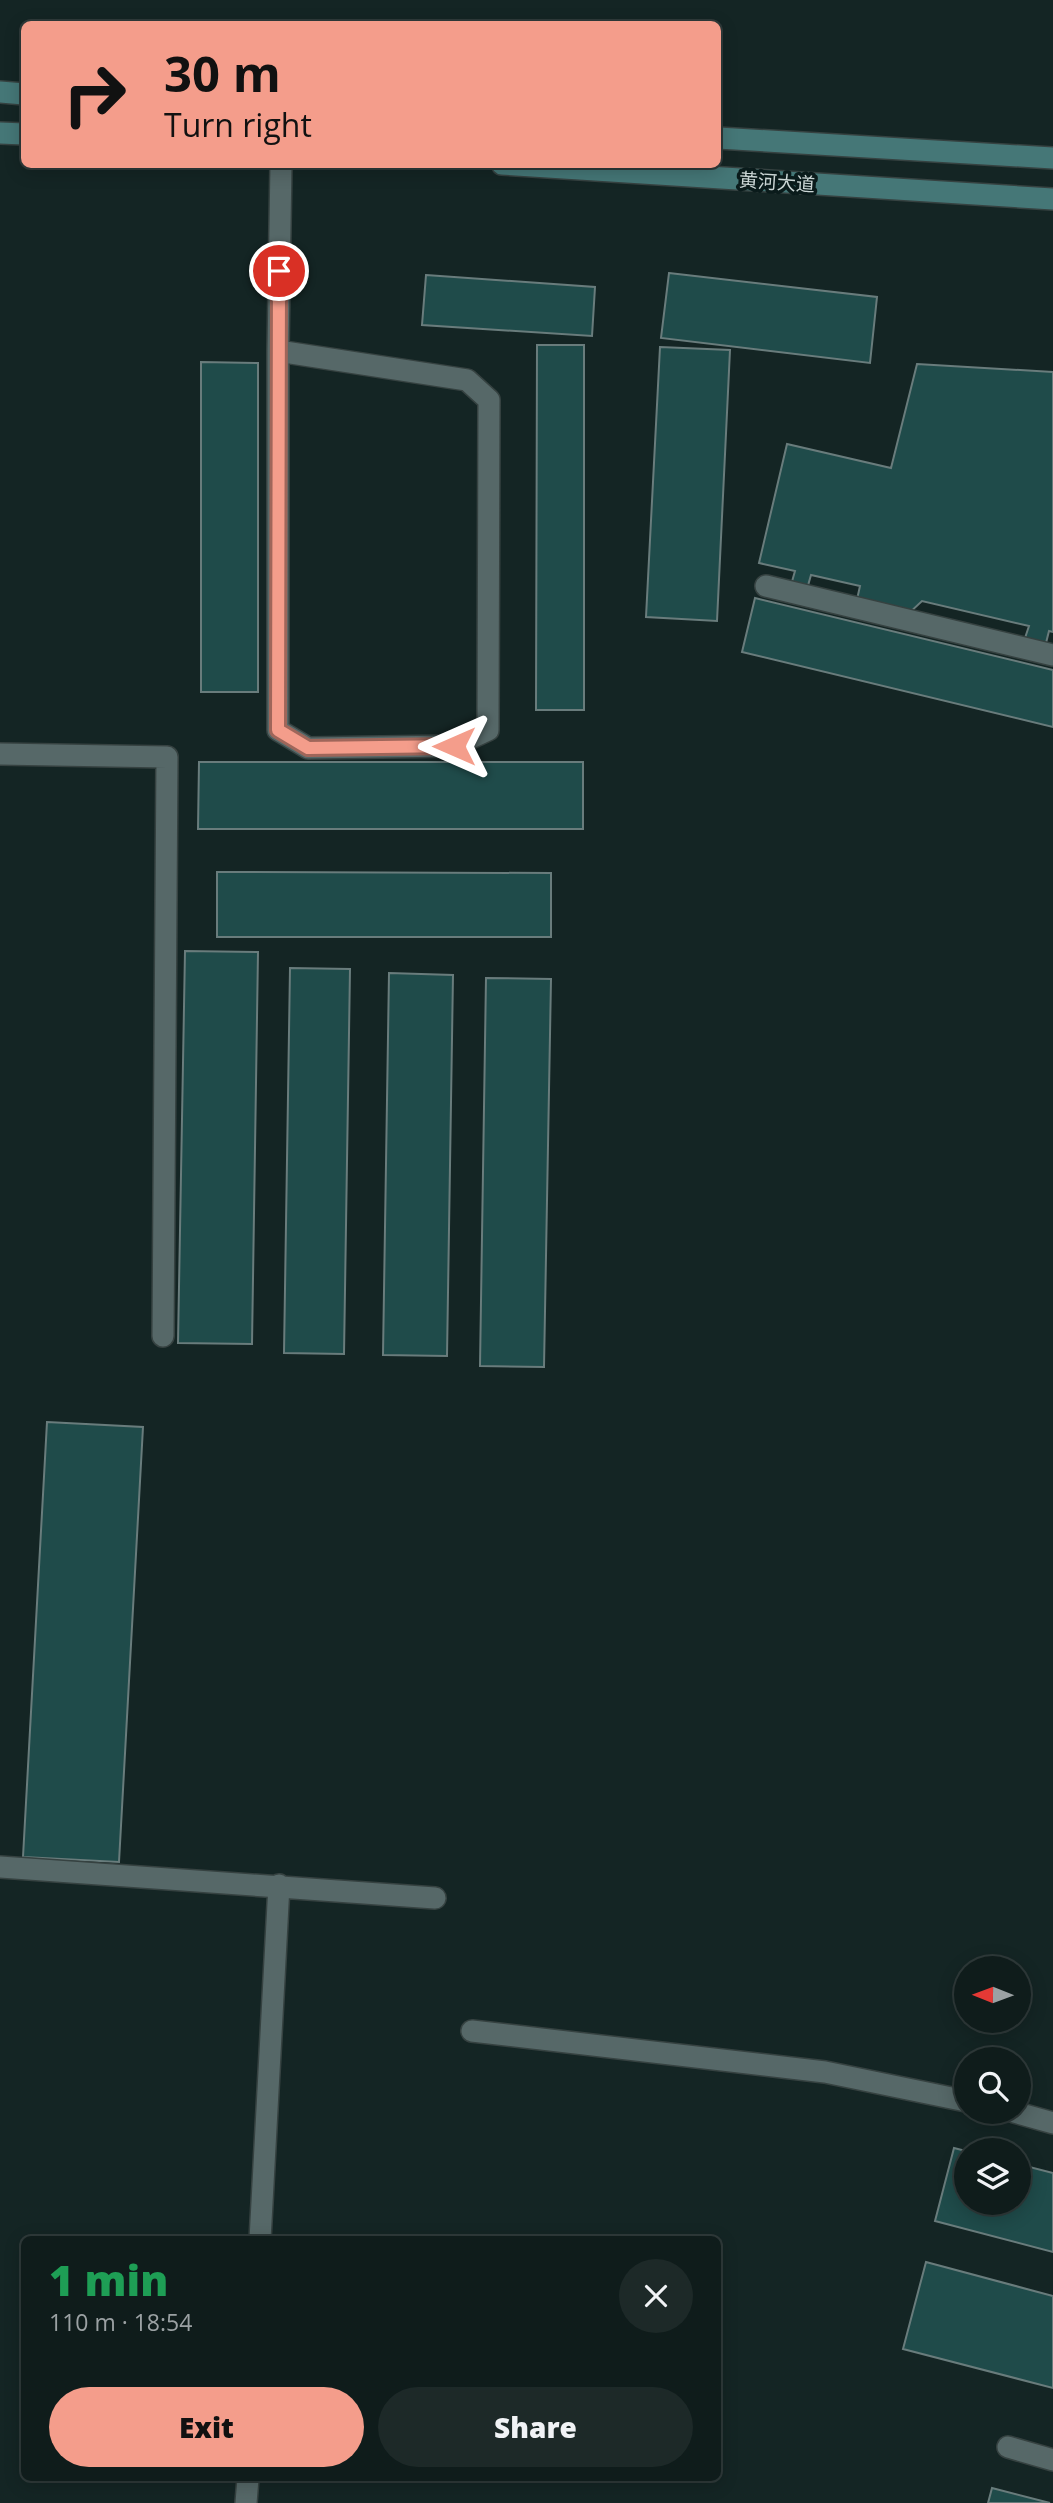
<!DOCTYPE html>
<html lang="en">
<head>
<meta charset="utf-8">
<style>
	:root { --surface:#0f1c1b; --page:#1d2928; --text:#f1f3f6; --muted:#9ba1a3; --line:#2f3a3a; --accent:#f49d8b }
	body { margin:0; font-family:"Open Sans","Noto Sans SC",sans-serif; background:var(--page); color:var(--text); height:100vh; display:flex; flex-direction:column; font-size:26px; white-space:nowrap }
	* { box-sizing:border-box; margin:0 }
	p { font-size:23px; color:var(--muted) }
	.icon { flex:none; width:38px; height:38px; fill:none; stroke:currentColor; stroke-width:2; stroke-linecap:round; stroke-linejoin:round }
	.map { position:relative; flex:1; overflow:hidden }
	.sheet { position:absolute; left:21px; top:2236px; width:700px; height:245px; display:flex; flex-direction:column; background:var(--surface); border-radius:10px; box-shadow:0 4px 18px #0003,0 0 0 2px var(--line) }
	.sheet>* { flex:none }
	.guide { position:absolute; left:21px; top:21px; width:700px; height:147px; border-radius:10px; box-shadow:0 4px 18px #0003,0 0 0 2px var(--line); background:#f49d8b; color:#111; overflow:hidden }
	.needle { width:46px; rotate:271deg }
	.controls { position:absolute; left:954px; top:1956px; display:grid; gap:14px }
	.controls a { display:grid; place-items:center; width:77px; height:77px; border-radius:50%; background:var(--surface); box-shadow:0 4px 18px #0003,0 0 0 2px var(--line); font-size:35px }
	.pin { position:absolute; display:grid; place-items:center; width:60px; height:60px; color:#fff; margin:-30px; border:4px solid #fff; border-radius:50%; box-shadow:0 2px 7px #0007 }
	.me { position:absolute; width:77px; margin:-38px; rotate:270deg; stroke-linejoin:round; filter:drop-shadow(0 0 5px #0008) }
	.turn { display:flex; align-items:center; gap:24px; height:147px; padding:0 28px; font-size:32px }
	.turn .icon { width:91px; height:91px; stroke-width:2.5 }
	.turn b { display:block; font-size:49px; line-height:60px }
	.round { display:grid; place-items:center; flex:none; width:74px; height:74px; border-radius:37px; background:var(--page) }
	.summary { display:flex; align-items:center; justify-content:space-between; height:119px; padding:0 28px }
	h1 { font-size:42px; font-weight:800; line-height:52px; color:#1e9e55 }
	.button { display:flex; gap:14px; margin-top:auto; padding:14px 28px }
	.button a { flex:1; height:80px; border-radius:42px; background:var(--accent); color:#111; font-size:28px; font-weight:800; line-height:80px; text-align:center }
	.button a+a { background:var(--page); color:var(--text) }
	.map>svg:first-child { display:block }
	.building { fill:#1f4b4a; stroke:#697c7c; stroke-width:2 }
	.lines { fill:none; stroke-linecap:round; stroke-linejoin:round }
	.lane-casing { stroke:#364241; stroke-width:24 }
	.street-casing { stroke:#364241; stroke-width:24 }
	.secondary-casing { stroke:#364241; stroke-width:24 }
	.lane { stroke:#566868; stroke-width:21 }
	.street { stroke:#566868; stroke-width:21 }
	.secondary { stroke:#457777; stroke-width:21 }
	.route-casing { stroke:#9f665a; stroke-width:18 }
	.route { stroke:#f49d8b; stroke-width:12 }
	.labels { text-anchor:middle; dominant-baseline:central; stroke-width:7; stroke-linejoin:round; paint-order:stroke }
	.street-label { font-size:19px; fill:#cbd6d5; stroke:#0a1b1b }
</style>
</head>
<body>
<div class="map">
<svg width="1053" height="2503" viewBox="0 0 1053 2503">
	<rect width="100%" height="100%" fill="#142524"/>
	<path class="building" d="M669,273L877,297L870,363L661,338Z
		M426,275L595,287L592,336L422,325Z
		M537,345H584V710H536Z
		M660,347L730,350L717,621L646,617Z
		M201,362L258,363V692H201Z
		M917,364L1053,372V632L1049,631L1046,643L1025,638L1029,626L922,601L906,616L856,604L860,586L811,575L807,589L791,585L795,571L759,563L787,444L891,468Z
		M755,598L1053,670V727L742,652Z
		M199,762H583V829H198Z
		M217,872L551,873V937H217Z
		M185,951L258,952L252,1344L178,1343Z
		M290,968L350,969L344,1354L284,1353Z
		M389,973L453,975L447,1356L383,1355Z
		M486,978L551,979L544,1367L480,1366Z
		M47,1422L143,1427L119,1862L23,1857Z
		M954,2148L966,2151V2203H1018V2164L1053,2173V2252L935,2221Z
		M926,2262L1053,2296V2388L903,2349Z
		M992,2488L1050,2503H988Z"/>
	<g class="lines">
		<defs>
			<path id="lane" d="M278,351L467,380L489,400L488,730L454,746L308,748L278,730Z
				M278,351L281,164
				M766,586L1053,655
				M0,1867L435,1898
				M260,2240L279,1885
				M1008,2447L1053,2460
				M246,2503L248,2478"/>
			<path id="street" d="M0,754L167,757L163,1336
				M472,2031L825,2072L966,2101
				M1014,2112L1053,2123"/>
			<path id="secondary" d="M0,92L24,94
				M0,133L24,134
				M718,138L1053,158
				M502,164L1053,199"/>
		</defs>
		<use href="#lane" class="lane-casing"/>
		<use href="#street" class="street-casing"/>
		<use href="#secondary" class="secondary-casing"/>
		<use href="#lane" class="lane"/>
		<use href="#street" class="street"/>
		<use href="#secondary" class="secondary"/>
	</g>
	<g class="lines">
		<defs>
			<path id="route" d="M279,271L278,730L308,748L454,746"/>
		</defs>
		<use href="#route" class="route-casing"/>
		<use href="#route" class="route"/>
	</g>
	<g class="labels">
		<g class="street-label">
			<text transform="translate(777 182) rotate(4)">黄河大道</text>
		</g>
	</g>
</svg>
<div class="controls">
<a><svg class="needle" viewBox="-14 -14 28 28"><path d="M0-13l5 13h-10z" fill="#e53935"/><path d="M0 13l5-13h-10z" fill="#9ba1a3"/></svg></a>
<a><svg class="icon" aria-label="search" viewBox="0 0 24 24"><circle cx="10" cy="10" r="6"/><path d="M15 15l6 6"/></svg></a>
<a><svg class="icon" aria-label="layers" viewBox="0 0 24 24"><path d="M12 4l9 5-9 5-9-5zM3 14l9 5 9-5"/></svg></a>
</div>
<div class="pin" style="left:279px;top:271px;background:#d93025"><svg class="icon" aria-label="arrive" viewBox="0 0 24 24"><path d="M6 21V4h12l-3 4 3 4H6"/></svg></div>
<svg class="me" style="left:454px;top:746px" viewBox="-20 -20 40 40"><path d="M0-17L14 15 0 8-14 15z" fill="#f49d8b" stroke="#fff" stroke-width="4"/></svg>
<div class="guide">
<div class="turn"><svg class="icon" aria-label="right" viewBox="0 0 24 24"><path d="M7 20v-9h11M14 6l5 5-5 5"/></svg><div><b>30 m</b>Turn right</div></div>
</div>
<section class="sheet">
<div class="summary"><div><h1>1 min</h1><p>110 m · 18:54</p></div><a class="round"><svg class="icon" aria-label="close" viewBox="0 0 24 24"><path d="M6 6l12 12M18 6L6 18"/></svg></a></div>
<div class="button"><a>Exit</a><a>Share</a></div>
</section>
</div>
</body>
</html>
